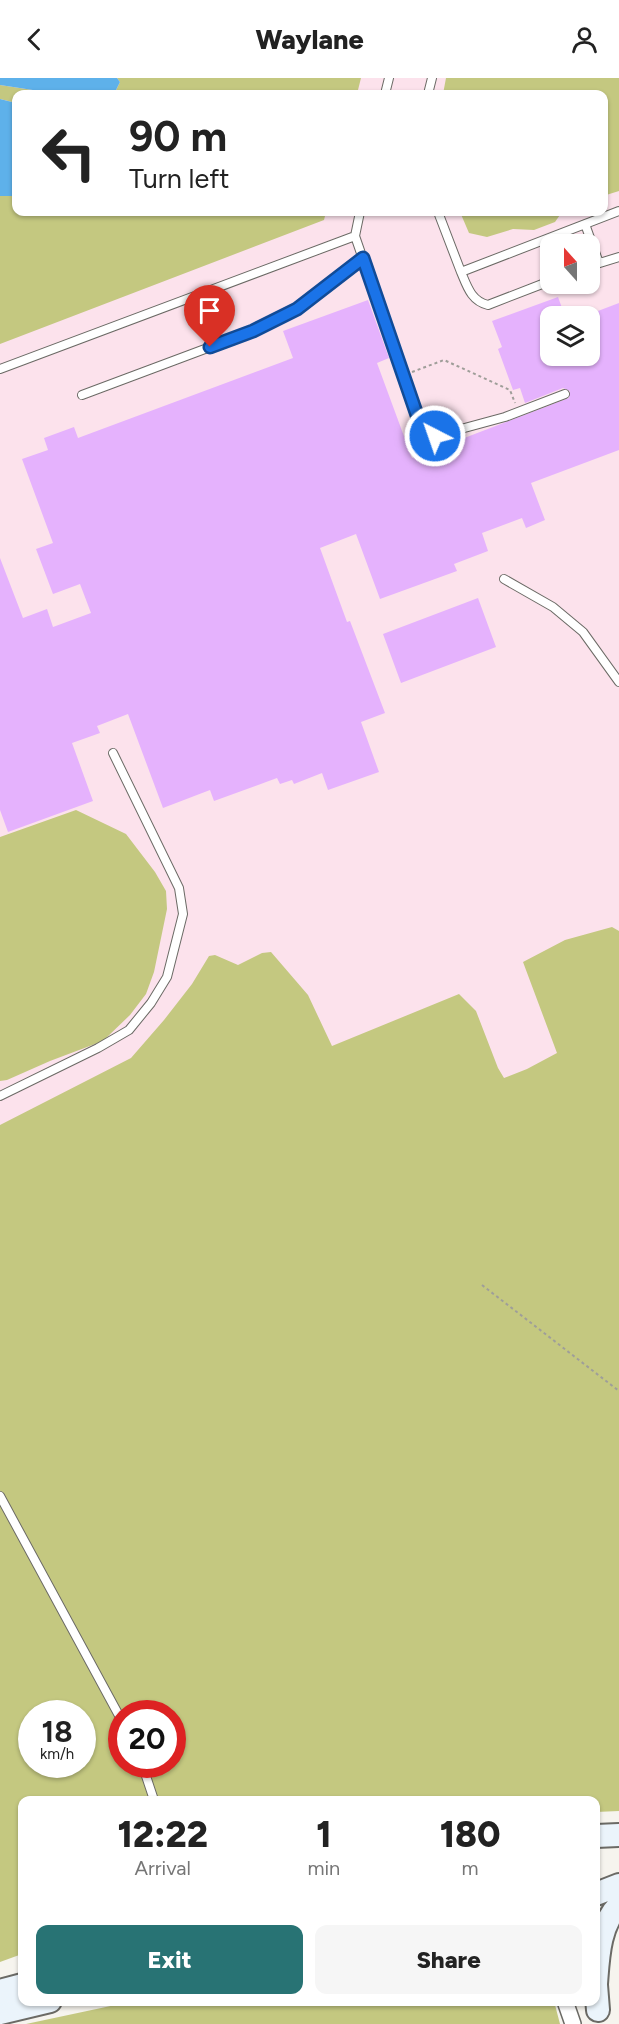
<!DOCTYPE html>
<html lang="en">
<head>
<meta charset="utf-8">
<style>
	:root { --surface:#fff; --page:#f6f6f6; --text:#222; --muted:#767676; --accent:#287374 }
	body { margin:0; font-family:Figtree,sans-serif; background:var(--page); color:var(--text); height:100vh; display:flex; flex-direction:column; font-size:22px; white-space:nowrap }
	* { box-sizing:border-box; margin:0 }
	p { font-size:20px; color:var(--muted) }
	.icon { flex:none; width:33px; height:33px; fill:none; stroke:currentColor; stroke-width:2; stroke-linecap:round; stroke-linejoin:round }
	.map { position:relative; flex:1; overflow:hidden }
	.panel { position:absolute; left:18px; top:1718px; width:582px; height:210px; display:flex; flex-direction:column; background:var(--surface); border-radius:12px; box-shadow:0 2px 4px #0004 }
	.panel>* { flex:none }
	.top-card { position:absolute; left:12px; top:12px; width:596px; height:126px; border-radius:12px; box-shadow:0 2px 4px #0004; background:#fff; color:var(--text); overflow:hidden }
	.needle { width:39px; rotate:339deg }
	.buttons { position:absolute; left:540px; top:156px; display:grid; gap:12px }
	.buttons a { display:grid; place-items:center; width:60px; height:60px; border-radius:12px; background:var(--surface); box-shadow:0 2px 4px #0004; font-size:30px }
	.speed { position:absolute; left:18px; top:1622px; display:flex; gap:12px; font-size:30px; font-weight:700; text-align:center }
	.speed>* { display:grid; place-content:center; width:78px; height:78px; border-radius:50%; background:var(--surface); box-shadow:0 2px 4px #0004; line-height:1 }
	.speed small { font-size:15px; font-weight:400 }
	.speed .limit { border:9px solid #d22; background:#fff; color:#111 }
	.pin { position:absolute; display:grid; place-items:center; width:51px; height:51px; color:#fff; margin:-62px -26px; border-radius:50% 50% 50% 0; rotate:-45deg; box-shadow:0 0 6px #0007 }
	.pin .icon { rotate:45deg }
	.me { position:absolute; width:66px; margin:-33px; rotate:319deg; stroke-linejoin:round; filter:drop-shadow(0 0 4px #0008) }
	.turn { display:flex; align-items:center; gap:21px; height:126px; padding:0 18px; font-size:27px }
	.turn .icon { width:78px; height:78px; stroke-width:2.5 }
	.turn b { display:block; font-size:42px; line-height:51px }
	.eta { display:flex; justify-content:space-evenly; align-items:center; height:102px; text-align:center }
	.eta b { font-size:36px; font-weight:800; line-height:42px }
	.action { display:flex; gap:12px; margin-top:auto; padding:12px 18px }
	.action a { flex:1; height:69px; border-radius:12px; background:var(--accent); color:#fff; font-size:24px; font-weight:800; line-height:69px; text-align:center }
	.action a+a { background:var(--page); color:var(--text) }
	header { display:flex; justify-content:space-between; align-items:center; height:78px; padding:0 18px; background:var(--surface); font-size:27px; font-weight:800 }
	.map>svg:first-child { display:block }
	.industrial { fill:#fce2ec; fill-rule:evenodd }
	.green { fill:#c4c880; fill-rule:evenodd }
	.water { fill:#5eb1ea }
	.building { fill:#e5b2fd }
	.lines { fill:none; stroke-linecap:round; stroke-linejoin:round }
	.service-casing { stroke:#6b6a65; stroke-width:10 }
	.minor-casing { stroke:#6b6a65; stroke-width:18 }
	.secondary-casing { stroke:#6b6a65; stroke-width:26 }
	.path { stroke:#9f9e99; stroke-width:2; stroke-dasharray:3 3; stroke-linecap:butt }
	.service { stroke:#fff; stroke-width:8 }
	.minor { stroke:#fff; stroke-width:15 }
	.secondary { stroke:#ebf4fb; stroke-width:22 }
	.route-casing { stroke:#114b97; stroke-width:15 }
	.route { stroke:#1a73e8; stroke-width:10 }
</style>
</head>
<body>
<header><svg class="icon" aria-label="back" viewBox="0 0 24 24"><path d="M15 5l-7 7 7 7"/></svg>Waylane<svg class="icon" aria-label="person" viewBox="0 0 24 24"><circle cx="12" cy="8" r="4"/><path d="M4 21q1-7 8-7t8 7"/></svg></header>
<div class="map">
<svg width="619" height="1946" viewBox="0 0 619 1946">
	<rect width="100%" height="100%" fill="#f6f4ee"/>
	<path class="industrial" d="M0,0H619V1074L0,1348ZM16,16H603V134H16ZM550,166H590V206H550ZM550,238H590V278H550Z"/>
	<path class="green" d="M117,0H361L357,16H114L120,4Z
		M446,0H619V113L603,118V16H443Z
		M0,7L59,16H16V25L0,21Z
		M4,117L16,118V134H326L324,142L0,266V118Z
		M460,134H562L555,144L534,152L513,151L487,159L469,155Z
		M76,732L126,756L155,794L166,813L167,831L154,894L146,916L130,937L103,963L50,983L7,1002L0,1003V759Z
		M612,849L619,853V1733L596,1734V1722H22V1876L0,1884V1047L131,980L164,942L192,906L209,878L215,877L238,887L262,875L271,874L308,917L332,968L459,916L476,933L498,990L504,1000L527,991L557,975L523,884L565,862ZM32,1635H82V1686H32ZM122,1635H172V1686H122Z
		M134,1923H554L560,1946H26Z"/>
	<path class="water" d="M0,0H117L120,4L114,16H59L0,7Z
		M0,21L16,25V118H0Z"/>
	<path class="building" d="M558,219L565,238H550V278H590V236L619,225V372L531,405L545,442L526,450L522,440L482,455L488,473L454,486L457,493L380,521L356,456L320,470L347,544L350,543L385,635L361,644L379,694L328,712L322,695L294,706L292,702L280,706L277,700L214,723L210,712L163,730L128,636L97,648L100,655L72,665L93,723L8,754L0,732V480L23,540L47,531L53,549L91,535L80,506L53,516L36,471L53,465L22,381L48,372L44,360L74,349L78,360L293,280L283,253L368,222L389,280L377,285L412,380L569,320L570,313L563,310L525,325L520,310L513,312L498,271L502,269L492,243Z
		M478,520L496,569L401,605L383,556Z"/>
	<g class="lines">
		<defs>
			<path id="service" d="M385,16L389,0
				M428,16L432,0
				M360,134L355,158L418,340L426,355L435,358L505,339L565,316
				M438,134L461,194L619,133
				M585,146L599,185
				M590,188L619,179
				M461,194C467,208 471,223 488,227L550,203
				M0,291L355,158
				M82,317L253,253L297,231L363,180
				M504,501L553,529L583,554L619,604
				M0,1018L98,970L129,952L151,925L167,899L183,836L179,810L113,675
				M0,1418L122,1643
				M142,1686L154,1722"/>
			<path id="minor" d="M565,1923L573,1946"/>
			<path id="secondary" d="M596,1758L619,1757
				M596,1816L619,1807
				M596,1906C598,1879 599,1847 619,1827
				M596,1907L598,1932
				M0,1913L22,1907
				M0,1935L50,1923"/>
		</defs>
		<use href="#service" class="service-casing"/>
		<use href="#minor" class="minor-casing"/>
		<use href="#secondary" class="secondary-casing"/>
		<path class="path" d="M412,294L444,282L510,312L515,325
			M482,1207L619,1313"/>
		<use href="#service" class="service"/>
		<use href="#minor" class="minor"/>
		<use href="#secondary" class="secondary"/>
	</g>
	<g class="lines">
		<defs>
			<path id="route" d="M210,269L253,253L297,231L363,180L418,340L426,355L435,358"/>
		</defs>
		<use href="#route" class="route-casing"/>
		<use href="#route" class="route"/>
	</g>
</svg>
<div class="buttons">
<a><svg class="needle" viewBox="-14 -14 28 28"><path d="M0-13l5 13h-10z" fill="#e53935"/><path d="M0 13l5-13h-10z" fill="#767676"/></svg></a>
<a><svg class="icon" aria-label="layers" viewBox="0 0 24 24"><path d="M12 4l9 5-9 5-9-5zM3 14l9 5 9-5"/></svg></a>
</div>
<div class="speed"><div>18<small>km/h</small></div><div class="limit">20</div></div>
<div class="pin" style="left:210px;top:269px;background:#d93025"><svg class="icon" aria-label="arrive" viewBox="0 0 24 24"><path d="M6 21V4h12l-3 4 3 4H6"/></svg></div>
<svg class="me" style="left:435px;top:358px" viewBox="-20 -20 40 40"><circle r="17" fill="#1a73e8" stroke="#fff" stroke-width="3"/><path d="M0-11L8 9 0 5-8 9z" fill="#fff"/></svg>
<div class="top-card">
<div class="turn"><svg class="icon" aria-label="left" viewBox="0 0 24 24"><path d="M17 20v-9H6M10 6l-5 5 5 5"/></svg><div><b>90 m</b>Turn left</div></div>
</div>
<section class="panel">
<div class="eta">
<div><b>12:22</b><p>Arrival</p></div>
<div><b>1</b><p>min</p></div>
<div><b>180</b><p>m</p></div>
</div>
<div class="action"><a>Exit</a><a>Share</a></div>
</section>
</div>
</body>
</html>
